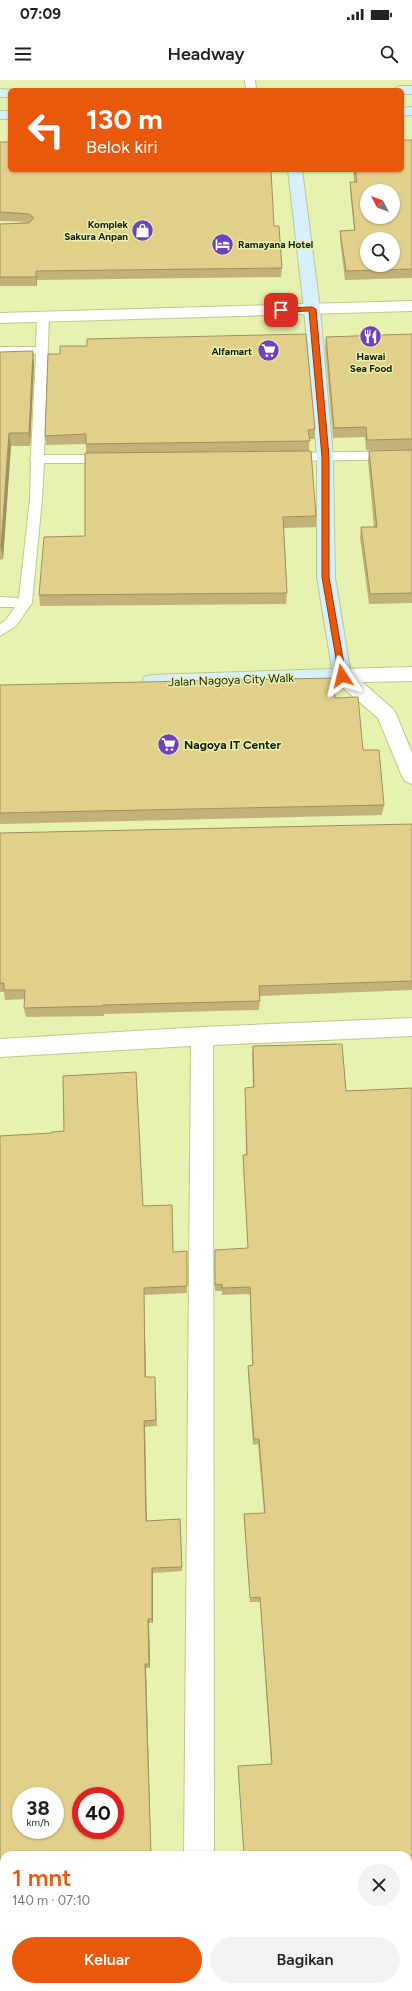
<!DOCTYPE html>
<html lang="id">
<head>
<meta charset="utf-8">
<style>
	:root { --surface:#fff; --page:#f2f2f2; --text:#222; --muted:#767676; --accent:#ea580c }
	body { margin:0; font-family:Figtree,sans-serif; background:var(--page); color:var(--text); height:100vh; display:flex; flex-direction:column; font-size:15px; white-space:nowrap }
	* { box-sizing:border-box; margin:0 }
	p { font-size:13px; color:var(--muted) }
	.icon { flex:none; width:22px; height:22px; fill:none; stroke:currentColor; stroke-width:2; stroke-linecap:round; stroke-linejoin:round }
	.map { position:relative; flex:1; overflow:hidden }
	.panel { position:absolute; left:0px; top:1771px; width:412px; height:140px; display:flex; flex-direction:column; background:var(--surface); border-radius:12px 12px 0 0; box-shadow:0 1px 3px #0004 }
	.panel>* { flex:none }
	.banner { position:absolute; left:8px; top:8px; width:396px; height:84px; border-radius:6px; box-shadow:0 1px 3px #0004; background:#ea580c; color:#fff; overflow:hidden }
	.needle { width:26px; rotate:311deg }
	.controls { position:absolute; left:360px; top:104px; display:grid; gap:8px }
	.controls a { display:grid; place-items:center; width:40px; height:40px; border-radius:50%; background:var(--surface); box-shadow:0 1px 3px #0004; font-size:20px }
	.speed { position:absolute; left:12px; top:1707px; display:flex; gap:8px; font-size:20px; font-weight:700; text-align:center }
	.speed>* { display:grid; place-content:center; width:52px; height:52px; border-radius:50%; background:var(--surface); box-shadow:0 1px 3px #0004; line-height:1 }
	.speed small { font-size:10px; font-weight:400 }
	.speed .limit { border:6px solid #d22; background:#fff; color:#111 }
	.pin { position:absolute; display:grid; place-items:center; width:34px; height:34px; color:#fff; margin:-17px; border-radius:8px; box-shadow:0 2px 6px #0006 }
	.me { position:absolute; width:44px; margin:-22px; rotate:350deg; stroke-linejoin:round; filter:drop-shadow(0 0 3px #0008) }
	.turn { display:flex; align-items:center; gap:14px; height:84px; padding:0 12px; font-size:18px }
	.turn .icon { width:52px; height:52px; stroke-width:2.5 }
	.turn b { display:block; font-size:28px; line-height:34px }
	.round { display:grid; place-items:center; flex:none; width:42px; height:42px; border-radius:21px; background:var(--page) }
	.headline { display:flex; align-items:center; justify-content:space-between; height:68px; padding:0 12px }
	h1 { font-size:24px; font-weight:600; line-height:30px; color:var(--accent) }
	.button { display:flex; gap:8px; margin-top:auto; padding:8px 12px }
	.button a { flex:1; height:46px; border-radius:24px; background:var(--accent); color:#fff; font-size:16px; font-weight:600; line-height:46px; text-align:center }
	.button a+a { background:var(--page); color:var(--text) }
	.status { display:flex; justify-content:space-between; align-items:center; height:28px; padding:0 20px; background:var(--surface); direction:ltr }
	.status svg { height:11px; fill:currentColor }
	header { display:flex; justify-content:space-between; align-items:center; height:52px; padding:0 12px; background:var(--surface); font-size:18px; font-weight:600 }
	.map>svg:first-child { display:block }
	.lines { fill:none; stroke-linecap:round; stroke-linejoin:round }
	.lane-casing { stroke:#bfc888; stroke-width:2 }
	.street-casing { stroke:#bfc888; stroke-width:2 }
	.secondary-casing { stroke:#bfc888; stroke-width:2 }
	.lane { fill:#fff; fill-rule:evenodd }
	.street { fill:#fff; fill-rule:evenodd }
	.secondary { fill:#d6f0fe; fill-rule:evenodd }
	.wall { fill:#c2b277; fill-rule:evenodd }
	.shaded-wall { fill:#9e9161 }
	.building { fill:#e2cf8a; stroke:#9e9161; fill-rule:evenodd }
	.route { fill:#ea580c; stroke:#983908 }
	.labels { text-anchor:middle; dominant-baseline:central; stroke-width:3; stroke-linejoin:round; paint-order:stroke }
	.far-poi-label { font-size:10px; font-weight:bold; fill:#171a02; stroke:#e8f2b0; text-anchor:end }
	.street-label { font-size:12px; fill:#171a02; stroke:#e8f2b0 }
	.poi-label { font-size:12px; font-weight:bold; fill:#171a02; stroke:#e8f2b0; text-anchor:start }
</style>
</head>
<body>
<div class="status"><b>07:09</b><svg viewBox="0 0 49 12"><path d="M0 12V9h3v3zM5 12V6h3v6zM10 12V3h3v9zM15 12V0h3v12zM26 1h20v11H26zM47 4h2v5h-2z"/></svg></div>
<header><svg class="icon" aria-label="menu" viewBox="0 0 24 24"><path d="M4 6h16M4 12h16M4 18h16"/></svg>Headway<svg class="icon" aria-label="search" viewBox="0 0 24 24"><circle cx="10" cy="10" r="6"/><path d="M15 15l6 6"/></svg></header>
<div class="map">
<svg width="412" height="1911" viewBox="0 0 412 1911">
	<rect width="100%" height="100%" fill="#e8f2b0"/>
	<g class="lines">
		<defs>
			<path id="lane" d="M245,0H255L256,10H246Z
				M43,234L49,237L44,375H106L110,376L112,379L110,382L106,383H44L42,419L32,523L16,546L0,556V544L6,540L15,527H0V517L19,518L30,419L31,381L30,379L31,376L36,274L0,275V267H36L37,237Z
				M412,371V379L290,381L286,380L284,377L286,374L290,373Z"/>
			<path id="street" d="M412,221V231L0,243V233Z
				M412,587V601L362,602L393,629L396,634L412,673V704L405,701L402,696L378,638L335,601L333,596L335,591L342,589Z
				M412,938V956L213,965L214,1775H184L191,966L0,977V959L202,947Z
				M184,1907H214V1911H184Z"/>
			<path id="secondary" d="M402,6H412V14H402V10H395L397,7Z
				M0,9L15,10H10V17H0Z
				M412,27V35L402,36V28Z
				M0,31H10V39H0Z
				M288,90H302L320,229L333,377L335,497L351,596L349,601L342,603L151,609L144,607L142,602L144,597L151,595L332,589L317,497V377L304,229Z"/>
		</defs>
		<use href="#lane" class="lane-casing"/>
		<use href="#street" class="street-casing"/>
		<use href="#secondary" class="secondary-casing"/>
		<use href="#lane" class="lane"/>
		<use href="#street" class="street"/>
		<use href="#secondary" class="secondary"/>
	</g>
	<path class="wall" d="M412,60V198L345,200L340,160V151L354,150L350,111V102H354L353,90H402Z
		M0,62L274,146L282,188L281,197L37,200V206H0V144L29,142L0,141Z
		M412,254V370H366L365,357L333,358L325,267L326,257Z
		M0,272L34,284L30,366H11L3,479L0,480Z
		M48,274L315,349L314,359H309V371L316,436V447L284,448L287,513L286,524L40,526L39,515L85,456L86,373V364L46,365L45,356Z
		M412,370V523L369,524L360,458L361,447H374L368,381L369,371Z
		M0,605L335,618L363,670L384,725L382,735L0,744Z
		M412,744V910L260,916L259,930L104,934V936L26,937L24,928L25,919L5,920L4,912H0V753Z
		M342,964L346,1011L412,1008V1911H254L253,1907H408V1775H244L238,1689V1686L271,1684L260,1522H250L244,1439V1434L264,1433L258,1364L253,1365L248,1292V1286L252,1285L250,1214L222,1215V1211H215V1170L248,1168L243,1083V1075H246L245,1016V1008H253L252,975L253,966Z
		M136,992L143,1126L172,1125L173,1172L187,1171V1213L144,1215L146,1297H155L157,1346L145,1347L146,1441L180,1439L182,1491L153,1493V1543H149L150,1588H146L151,1775H4V1907H157V1911H0V1056L52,1053V1052L64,1051L63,996ZM21,1716H55V1750H21ZM81,1716H115V1750H81Z"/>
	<path class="shaded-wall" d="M36,191L37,200V206L36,197Z
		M33,271L34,284L30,366L29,353Z
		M9,353L11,366L3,479L1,467Z
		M144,1208V1215L146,1303L145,1297Z
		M144,1341L145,1347L147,1446L146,1441Z
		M152,1488L153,1493V1543L152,1539Z
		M148,1539L149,1543L150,1588L149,1584Z
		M145,1584L146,1588L151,1775Z"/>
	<path class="building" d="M402,60H412V189L346,191L340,151L355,150L350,102H357L355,90H402ZM367,111H393V137H367ZM367,159H393V185H367Z
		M0,62H10V90H271L274,146H279L282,188L36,191V197H0V144L29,143L34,138L29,134L0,132Z
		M306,254L315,349L308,350L310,361L86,364V354L45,356L48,274H60V266H87V259Z
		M412,254V359L367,360L366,347L334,348L326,257Z
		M33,271L29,353H9L1,467H0V272Z
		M412,370V513L370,514L361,447H377L369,371Z
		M311,371L316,436L283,437L287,513L39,515L44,457L85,456V373Z
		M334,598L335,618L358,617L363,670H379L384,725L0,733V605Z
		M412,744V901L259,906L260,921L103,925V926L24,928L25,910H4V903H0V753Z
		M342,964L346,1011L412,1008V1911H254V1907H408V1775H244L238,1686L272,1684L260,1517L250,1518L244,1434L265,1433L259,1359H254L248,1286L253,1285L250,1207L222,1208V1204L215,1205V1170L248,1168L243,1075H247L245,1008L254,1007L253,966Z
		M136,992L143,1126L172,1125L173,1172L187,1171V1206L144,1208L145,1297H155L156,1340L144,1341L146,1441L180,1439L182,1487L152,1488V1539H148L149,1584H145L151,1775H4V1907H156V1911H0V1056L52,1053V1052L64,1051L63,996ZM21,1716H55V1750H21ZM81,1716H115V1750H81Z"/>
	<path class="route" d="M312,227L316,229L329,377V497L346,596L342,599L339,596L322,497V377L309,231L281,232L277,230L281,228Z"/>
	<defs>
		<symbol id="shop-disc" viewBox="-11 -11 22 22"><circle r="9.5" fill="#6d43bb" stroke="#e8f2b0"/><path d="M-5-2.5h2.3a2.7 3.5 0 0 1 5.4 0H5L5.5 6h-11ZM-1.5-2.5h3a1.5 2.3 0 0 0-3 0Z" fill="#fff"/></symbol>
		<symbol id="hotel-disc" viewBox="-11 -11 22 22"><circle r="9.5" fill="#6d43bb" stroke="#e8f2b0"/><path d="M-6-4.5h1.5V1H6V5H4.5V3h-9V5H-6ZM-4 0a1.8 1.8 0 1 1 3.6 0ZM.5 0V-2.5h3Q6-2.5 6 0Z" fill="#fff"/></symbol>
		<symbol id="restaurant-disc" viewBox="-11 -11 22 22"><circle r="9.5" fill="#6d43bb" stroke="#e8f2b0"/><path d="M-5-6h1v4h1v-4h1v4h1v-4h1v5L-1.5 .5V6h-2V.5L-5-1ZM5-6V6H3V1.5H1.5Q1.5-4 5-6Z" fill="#fff"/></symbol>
		<symbol id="supermarket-disc" viewBox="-11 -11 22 22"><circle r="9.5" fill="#6d43bb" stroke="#e8f2b0"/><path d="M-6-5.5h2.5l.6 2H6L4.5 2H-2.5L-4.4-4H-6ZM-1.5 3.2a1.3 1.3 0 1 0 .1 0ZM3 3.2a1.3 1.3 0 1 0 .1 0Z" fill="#fff"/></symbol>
	</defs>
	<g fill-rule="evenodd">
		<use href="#shop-disc" x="130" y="138" width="25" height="25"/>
		<use href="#hotel-disc" x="210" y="152" width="25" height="25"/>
		<use href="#restaurant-disc" x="358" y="244" width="25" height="25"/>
		<use href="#supermarket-disc" x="256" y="258" width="25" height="25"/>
		<use href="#supermarket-disc" x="156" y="652" width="25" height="25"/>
	</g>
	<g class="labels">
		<g class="far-poi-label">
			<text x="128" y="144">Komplek<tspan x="128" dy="12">Sakura Anpan</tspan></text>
			<text x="238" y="164" text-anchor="start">Ramayana Hotel</text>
			<text x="252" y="271">Alfamart</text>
			<text x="371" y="276" text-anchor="middle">Hawai<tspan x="371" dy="12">Sea Food</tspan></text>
		</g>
		<g class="street-label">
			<text transform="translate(231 600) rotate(-2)">Jalan Nagoya City Walk</text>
		</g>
		<g class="poi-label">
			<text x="184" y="665">Nagoya IT Center</text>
		</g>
	</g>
</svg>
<div class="controls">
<a><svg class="needle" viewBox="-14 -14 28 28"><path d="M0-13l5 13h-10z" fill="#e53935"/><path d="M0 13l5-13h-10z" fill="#767676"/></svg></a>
<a><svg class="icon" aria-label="search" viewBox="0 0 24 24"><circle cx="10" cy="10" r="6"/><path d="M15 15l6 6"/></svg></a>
</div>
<div class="speed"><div>38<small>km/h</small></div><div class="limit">40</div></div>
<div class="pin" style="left:281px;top:230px;background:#d93025"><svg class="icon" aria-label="arrive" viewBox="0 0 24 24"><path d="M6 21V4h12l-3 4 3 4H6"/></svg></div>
<svg class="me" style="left:342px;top:596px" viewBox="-20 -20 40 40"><path d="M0-17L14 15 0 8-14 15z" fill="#ea580c" stroke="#fff" stroke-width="4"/></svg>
<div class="banner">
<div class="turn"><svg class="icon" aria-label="left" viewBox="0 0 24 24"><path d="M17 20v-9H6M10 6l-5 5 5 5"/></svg><div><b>130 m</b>Belok kiri</div></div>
</div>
<section class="panel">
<div class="headline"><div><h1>1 mnt</h1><p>140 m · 07:10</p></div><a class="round"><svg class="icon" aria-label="close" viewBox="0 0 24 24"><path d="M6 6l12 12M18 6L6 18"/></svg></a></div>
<div class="button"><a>Keluar</a><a>Bagikan</a></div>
</section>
</div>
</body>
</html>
